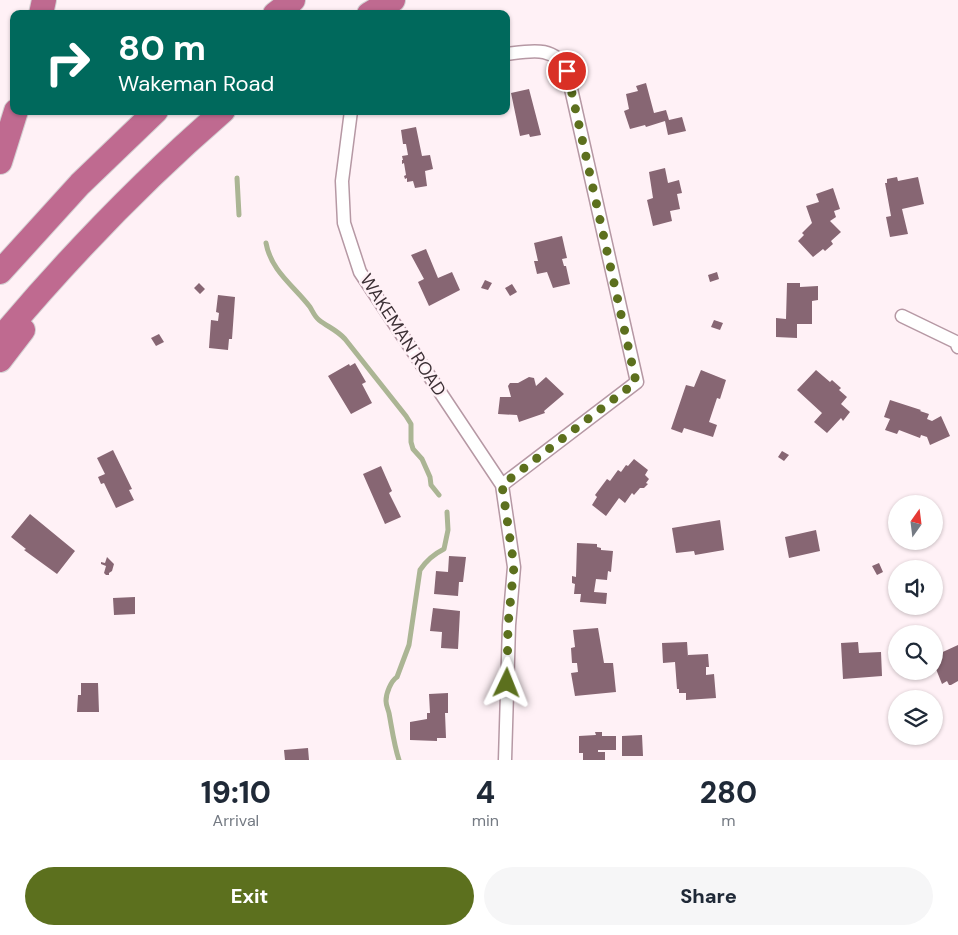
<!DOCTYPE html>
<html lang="en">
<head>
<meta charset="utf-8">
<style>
	:root { --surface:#fff; --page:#f6f6f7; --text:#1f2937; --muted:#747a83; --accent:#5c701e }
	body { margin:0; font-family:"DM Sans",sans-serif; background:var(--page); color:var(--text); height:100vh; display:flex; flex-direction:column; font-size:19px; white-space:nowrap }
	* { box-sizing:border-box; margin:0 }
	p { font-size:16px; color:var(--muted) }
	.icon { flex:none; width:28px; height:28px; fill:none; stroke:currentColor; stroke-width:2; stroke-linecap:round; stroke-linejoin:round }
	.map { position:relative; height:760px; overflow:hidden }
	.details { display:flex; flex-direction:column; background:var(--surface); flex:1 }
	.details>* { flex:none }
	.hud { position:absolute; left:10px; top:10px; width:500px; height:105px; border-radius:10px; box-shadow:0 1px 4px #0004; background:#00695c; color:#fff; overflow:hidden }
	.needle { width:32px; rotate:14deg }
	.tools { position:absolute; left:888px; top:495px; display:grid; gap:10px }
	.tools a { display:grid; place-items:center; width:55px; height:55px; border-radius:50%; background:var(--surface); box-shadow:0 1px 4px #0004; font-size:25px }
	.pin { position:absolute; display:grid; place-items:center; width:42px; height:42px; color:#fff; margin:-21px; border:2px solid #fff; border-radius:50%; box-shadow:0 1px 5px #0007 }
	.me { position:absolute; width:55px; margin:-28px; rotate:2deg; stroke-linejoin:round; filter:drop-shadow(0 0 4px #0008) }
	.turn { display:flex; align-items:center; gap:18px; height:105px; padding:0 25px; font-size:22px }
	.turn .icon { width:65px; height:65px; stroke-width:2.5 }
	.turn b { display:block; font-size:35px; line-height:42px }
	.eta { display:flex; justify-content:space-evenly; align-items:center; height:85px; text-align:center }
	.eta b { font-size:30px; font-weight:800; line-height:35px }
	.cta { display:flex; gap:10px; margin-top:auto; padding:10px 25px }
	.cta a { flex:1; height:58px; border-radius:30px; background:var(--accent); color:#fff; font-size:20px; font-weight:800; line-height:58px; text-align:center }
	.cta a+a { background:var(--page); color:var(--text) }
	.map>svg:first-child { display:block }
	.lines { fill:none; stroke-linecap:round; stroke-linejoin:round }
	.stream { stroke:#abb594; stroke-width:5 }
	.building { fill:#876673 }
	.minor-casing { stroke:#b698a4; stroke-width:15 }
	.motorway-casing { stroke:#d4d1d3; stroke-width:26 }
	.minor { stroke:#fff; stroke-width:12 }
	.motorway { stroke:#bf6a90; stroke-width:24 }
	.route { stroke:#5c701e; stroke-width:9; stroke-dasharray:0 16.2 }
	.labels { text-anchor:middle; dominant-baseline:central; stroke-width:5; stroke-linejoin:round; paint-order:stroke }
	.street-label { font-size:18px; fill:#3c3035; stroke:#fff1f6 }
</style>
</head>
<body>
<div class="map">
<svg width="958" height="760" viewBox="0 0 958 760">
	<rect width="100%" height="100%" fill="#fff1f6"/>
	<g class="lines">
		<path class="stream" d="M237,178L239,215
			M266,243C271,271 294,286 310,307C313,312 315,317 319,320C328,327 337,330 345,339L406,416L411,424V442L413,449L422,459L430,477L431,485L439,495
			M399,760C394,745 392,729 389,713C388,709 386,705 386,701C386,693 391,681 397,677L409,645L420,570C426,561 434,554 444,549L448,530L447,512"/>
	</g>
	<path class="building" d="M646,83L654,113L666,110L669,120L682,117L686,131L668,135L665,121L646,127L645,125L630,129L624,111L629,109L626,94L638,91L636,86Z
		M529,89L541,135L530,137L529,134L520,136L511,93Z
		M416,127L422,156L430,155L433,169L425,171L427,186L415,188L413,181L407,182V178L405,179L404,176L406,175L404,163L402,164V160H403L402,156L408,155L406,144H403L401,130Z
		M665,168L668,183L679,180L682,193L677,194L680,209L670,211L672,221L653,226L647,200L653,198L649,172Z
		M897,177L898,181L918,177L924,204L902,209L908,234L890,237L886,217L891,216L885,183H887V179Z
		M833,188L840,209L834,211L836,217L830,221L841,232L831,241L833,244L825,251L823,249L813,257L798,241L804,235L802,233L812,223L806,206L819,202L816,194Z
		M562,236L567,258L562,259L564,266H566L570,284L553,288L547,272L537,274L534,261H538L534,243Z
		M426,249L438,278L452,272L460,290L429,306L418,282L424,279L411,255Z
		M717,272L719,279L710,282L708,275Z
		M485,280L492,283L488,290L481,288Z
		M199,283L205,289L200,294L194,288Z
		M787,283H800V287L818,286V300L812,301V324H797V338L776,337V318L786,319Z
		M512,284L517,292L510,296L505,288Z
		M218,295L235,297L232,339H229L228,350L209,348L211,320L218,321L219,313L216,312Z
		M714,320L723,323L720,330L711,327Z
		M159,334L164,342L156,346L151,338Z
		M355,363L366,382L362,384L372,403L351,414L328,376L349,364L350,366Z
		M701,370L726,380L720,399L717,398L709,422L717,425L713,437L684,428L682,433L671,429L686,385L694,387Z
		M816,370L830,382L832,380L841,388L839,390L847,397L841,404L850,412L843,421L841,418L827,433L814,422L822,413L797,390Z
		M529,377L534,378L536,386L546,377L564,394L544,411L545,413L519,422L517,415L498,414L500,397H511L508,386L510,383H518Z
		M890,400L921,410L920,411L929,414L927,419L932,421L941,416L950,436L930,445L927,437L921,435L920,438L899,430L897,434L885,430L890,419L884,417Z
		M113,450L132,489L129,490L134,500L116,508L104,483L101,484L98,477L105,474L97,458Z
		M782,451L789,455L784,461L778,457Z
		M634,459L648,470L645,475L649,479L646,483L648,484L644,488H640L634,495L632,493L625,503L619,498L606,516L592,505L597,497L595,495L607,479L610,481L618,470L621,472L626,465L628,466Z
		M381,466L392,491L389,493L401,517L385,524L363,474Z
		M30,514L75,551L57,574L24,550L26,549L11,537Z
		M720,520L724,550L695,555L694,551L676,553L672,528Z
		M816,530L820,551L789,558L785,537Z
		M577,543L597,544V547L601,548V550L613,551L611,572L608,571L607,580L596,579L594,592L607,593L606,604L580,602L581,594H574L575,584L572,583V576L576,577Z
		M449,556L466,557L463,582H459L458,596L434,594L436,571L448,572Z
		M107,557L114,564L112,571L109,573V575H106L104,573L106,566L101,564V562L105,563Z
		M879,563L883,572L877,575L872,566Z
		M135,597V614L114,615L113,598Z
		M433,608L460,611L458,649L441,648L442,632L430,631Z
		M598,628L604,663H613L616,692L575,696L571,673L578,672L577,663H572L571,648L575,647L573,630Z
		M687,642L688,657V655L708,654L709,667H706V675L714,674L716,698L686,700V693H679V689H677L675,662L663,663L662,643Z
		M858,642L859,653L881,652L882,676L843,679L841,643Z
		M958,645V681L951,685H949L947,681L942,684L934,664V656Z
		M81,683H98L99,712H77L78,695H81Z
		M448,693V713H445L446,738H437V741L410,740V722L427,719V713H430L429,694Z
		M595,732H602V736H616V750H598V752H605V760H583V753H579V736L596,735Z
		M642,735L643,756H622V736Z
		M308,748L309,760H285L284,750Z"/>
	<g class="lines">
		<defs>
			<path id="minor" d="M351,111L342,181L344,223L360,272L502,485L637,382L567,71C554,45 531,51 506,54
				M902,316L956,342L958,347
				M502,485L514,567L509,625L505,760"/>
			<path id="motorway" d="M41,14L44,0
				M275,14L293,0
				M369,14L393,0
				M0,162L16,111
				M0,272L80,184L156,111
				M0,339C69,257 142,181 223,111
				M0,360L23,330"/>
		</defs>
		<use href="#minor" class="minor-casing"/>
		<use href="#motorway" class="motorway-casing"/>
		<use href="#minor" class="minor"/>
		<use href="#motorway" class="motorway"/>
	</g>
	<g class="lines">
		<path class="route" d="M507,683L508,625L514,566L502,485L636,382L567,71"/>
	</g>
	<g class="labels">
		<g class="street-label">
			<text transform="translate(403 335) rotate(57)">WAKEMAN ROAD</text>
		</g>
	</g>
</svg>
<div class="tools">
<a><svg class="needle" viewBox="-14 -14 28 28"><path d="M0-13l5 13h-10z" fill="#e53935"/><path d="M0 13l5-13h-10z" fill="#747a83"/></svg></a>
<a><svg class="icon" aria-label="sound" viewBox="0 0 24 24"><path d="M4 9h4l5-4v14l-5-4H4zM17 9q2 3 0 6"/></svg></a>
<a><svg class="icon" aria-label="search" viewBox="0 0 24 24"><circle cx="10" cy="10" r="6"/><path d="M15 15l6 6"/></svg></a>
<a><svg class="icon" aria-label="layers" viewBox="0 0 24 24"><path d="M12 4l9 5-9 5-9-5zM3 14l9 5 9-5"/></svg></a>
</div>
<div class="pin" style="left:567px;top:71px;background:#d93025"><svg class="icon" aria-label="arrive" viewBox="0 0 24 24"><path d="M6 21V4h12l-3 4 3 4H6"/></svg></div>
<svg class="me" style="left:507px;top:683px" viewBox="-20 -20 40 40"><path d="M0-17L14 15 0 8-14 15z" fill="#5c701e" stroke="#fff" stroke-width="4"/></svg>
<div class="hud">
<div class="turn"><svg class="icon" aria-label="right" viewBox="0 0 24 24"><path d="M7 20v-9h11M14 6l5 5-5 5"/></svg><div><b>80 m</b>Wakeman Road</div></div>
</div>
</div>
<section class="details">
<div class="eta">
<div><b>19:10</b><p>Arrival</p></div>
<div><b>4</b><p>min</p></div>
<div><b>280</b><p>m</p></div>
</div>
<div class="cta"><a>Exit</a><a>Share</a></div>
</section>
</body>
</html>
